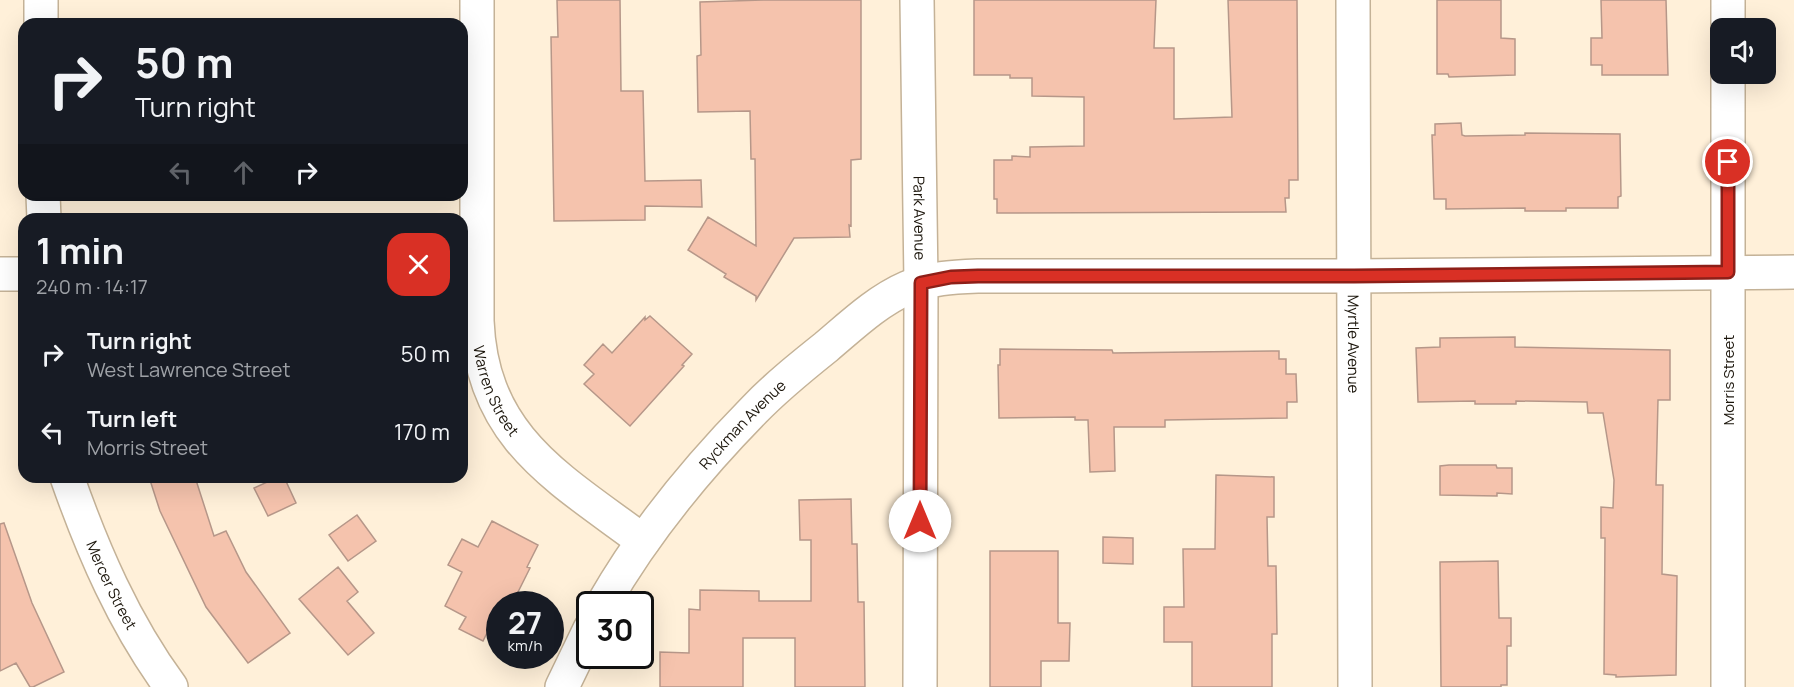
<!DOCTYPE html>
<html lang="en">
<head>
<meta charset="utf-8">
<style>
	:root { --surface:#171b24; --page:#242831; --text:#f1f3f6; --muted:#9ea1a6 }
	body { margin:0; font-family:Manrope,sans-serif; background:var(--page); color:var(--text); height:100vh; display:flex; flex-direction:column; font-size:22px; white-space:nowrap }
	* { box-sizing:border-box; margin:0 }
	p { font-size:20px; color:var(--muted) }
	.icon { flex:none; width:33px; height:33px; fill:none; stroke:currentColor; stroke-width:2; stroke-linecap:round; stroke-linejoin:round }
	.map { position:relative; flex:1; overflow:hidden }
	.sheet { position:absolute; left:18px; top:213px; width:450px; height:270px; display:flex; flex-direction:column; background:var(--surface); border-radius:18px; box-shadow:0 6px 24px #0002 }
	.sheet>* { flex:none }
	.guide { position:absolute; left:18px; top:18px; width:450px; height:183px; border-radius:18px; box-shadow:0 6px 24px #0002; background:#171b24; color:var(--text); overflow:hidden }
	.buttons { position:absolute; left:1710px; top:18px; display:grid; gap:12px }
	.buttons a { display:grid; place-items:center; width:66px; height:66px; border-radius:12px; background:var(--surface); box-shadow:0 6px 24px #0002; font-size:30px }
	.speed { position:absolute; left:486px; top:591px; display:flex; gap:12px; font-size:30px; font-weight:700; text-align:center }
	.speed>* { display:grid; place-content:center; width:78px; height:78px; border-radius:50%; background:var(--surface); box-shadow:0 6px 24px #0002; line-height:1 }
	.speed small { font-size:15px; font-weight:400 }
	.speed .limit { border:3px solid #111; border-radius:9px; background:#fff; color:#111 }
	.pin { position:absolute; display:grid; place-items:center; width:51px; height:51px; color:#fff; margin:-26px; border:3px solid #fff; border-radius:50%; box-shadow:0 2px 6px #0007 }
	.me { position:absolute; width:66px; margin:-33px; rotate:0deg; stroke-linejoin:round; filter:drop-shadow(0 0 4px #0008) }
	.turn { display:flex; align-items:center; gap:21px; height:126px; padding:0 18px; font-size:27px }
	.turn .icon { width:78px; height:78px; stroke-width:2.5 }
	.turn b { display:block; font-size:42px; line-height:51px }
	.lanes { display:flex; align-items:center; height:57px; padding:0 18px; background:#0003; justify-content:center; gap:30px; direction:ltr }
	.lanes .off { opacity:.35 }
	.round { display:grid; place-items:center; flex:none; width:63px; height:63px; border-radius:18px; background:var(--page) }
	.summary { display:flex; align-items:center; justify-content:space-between; height:102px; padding:0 18px }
	h1 { font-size:36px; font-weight:700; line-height:45px }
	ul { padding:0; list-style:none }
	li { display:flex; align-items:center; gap:18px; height:78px; padding:0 18px }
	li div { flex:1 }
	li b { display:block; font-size:22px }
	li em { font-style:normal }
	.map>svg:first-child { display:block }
	.building { fill:#f5c3ad; stroke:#b69789; stroke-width:1.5 }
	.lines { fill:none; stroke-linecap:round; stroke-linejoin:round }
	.street-casing { stroke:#c4b297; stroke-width:36 }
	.street { stroke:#fff; stroke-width:33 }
	.route-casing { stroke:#8d1f18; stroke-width:15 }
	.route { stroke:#d93025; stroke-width:10 }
	.labels { text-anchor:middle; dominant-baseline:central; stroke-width:6; stroke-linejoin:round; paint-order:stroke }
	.street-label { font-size:15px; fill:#1b150b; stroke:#fff }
</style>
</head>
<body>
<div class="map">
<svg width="1794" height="687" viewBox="0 0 1794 687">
	<rect width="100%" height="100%" fill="#fff0d9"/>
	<path class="building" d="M557,0H620L621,91H643L645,181L701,180L702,207L645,206V220L554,221L551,37H558Z
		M763,0H861V159L851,160V226L849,225L850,237L794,238L756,300V296L724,277L726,274L688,250L708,217L756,246L755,159H751L750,111L698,112L697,56L701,55L700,2Z
		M974,0H1156L1154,48H1174V119L1232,117L1228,0H1297L1298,180H1289V198H1285L1286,212L997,213V199H994V160H1012V156L1030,157V147L1084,146V97L1032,96V78H1010V75H974Z
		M1437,0H1501V38L1515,39V75L1449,77L1448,74H1437Z
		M1601,0H1666L1668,75H1602V65H1591V38H1602Z
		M1461,123L1462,135L1465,136L1525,135V133L1620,134L1621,196L1618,197V208H1566V211H1525V208L1446,209V199H1434L1432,135H1435V124Z
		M650,316L692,354L682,365L684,366L630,426L584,384L594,374L584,365L603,344L612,353L645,317V320Z
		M1515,337V347L1670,350V400H1658L1656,485H1663L1662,574L1677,576L1676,675L1616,677V675L1604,674L1605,538H1601V507L1613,508L1614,480L1603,413H1588L1587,402L1516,401V404H1475V401L1418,402L1416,348L1440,347V338Z
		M1000,349L1112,350L1113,353L1279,351V359H1286V374H1296L1297,402H1287V418L1165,420V427H1114L1115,471L1090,472L1088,420H1075V417L999,418L998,365H1000Z
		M1449,465H1496L1497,468H1512V494L1497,493V496L1440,495V466Z
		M1216,475L1274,477V517H1267L1268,566H1276L1277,634H1272V687H1192V642H1164V607H1184L1183,549H1215Z
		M149,477H195L214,536L226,531L246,572L290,633L248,663L206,607L160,511Z
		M278,477H284L296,503L268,516L254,488Z
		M851,499L852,544H857L858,602H864L865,687H795V638H743V687H660V652L689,653V609L700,610V590L759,591V601H811V540H800L799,500Z
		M357,515L376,541L348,561L329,535Z
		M492,521L538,545L527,567L530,568L512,604H500V634L489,629L483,641L459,629L466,617L445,606L462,572L448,565L462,539L478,547Z
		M4,523L32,603L64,672L33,687H30L16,663L0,671V524Z
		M1103,537L1133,538V564L1103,563Z
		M990,551H1058V623H1070L1069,661H1041V687H990Z
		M1498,561L1499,618H1511V646H1507V685H1501V687H1441L1440,562Z
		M338,567L358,592L347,601L374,633L348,655L299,599Z"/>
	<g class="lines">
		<defs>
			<g id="street">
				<path id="s1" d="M477,0V321C482,438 559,478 643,541"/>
				<path id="s2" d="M917,0L921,283L920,687"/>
				<path id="s3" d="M1353,0L1355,687"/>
				<path d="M1728,0V28"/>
				<path d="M41,24V0"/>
				<path d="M43,195L44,219"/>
				<path d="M0,274H24"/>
				<path id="s4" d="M67,477C93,551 124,623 171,687"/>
				<path id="s5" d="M603,604C643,534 697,468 754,410C776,387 801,367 826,347C851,326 877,301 907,288C929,278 954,277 978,276H1354L1794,272"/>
				<path d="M562,687L590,629"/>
				<path d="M1728,687V74"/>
			</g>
		</defs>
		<use href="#street" class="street-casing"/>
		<use href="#street" class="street"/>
	</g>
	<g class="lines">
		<defs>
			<path id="route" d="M920,521L921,283L951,277L978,276H1354L1728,272V162"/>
		</defs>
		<use href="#route" class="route-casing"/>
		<use href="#route" class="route"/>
	</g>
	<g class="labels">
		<g class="street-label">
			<text stroke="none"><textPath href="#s2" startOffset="218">Park Avenue</textPath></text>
			<text stroke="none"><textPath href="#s3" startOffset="344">Myrtle Avenue</textPath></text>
			<text transform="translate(1728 380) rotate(-90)">Morris Street</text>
			<text stroke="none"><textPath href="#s1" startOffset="394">Warren Street</textPath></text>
			<text stroke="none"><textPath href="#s5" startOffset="228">Ryckman Avenue</textPath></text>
			<text stroke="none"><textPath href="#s4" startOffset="117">Mercer Street</textPath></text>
		</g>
	</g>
</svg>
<div class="buttons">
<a><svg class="icon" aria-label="sound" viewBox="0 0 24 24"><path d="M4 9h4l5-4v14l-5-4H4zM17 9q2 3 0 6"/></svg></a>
</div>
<div class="speed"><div>27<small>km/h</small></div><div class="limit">30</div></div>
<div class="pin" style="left:1728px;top:162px;background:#d93025"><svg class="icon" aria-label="arrive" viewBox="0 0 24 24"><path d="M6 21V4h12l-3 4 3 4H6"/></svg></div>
<svg class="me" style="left:920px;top:521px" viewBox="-20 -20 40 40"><circle r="19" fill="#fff"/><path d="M0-13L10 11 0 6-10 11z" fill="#d93025"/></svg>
<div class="guide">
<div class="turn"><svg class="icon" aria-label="right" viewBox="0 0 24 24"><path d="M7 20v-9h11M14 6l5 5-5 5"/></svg><div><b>50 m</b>Turn right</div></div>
<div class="lanes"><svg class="icon off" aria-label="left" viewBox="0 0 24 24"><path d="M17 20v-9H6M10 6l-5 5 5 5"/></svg><svg class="icon off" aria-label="ahead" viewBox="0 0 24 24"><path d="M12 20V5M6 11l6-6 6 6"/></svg><svg class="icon" aria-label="right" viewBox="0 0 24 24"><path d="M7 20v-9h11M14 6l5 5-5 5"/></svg></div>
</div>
<section class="sheet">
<div class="summary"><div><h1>1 min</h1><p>240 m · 14:17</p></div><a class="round" style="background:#d93025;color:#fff"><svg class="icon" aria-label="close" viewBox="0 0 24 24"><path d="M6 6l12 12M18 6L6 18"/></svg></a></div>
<ul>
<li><svg class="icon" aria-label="right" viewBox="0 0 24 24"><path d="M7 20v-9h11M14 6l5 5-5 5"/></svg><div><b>Turn right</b><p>West Lawrence Street</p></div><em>50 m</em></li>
<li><svg class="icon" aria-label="left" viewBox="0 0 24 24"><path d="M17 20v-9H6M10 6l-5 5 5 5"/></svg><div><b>Turn left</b><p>Morris Street</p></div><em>170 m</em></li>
</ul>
</section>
</div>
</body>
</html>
